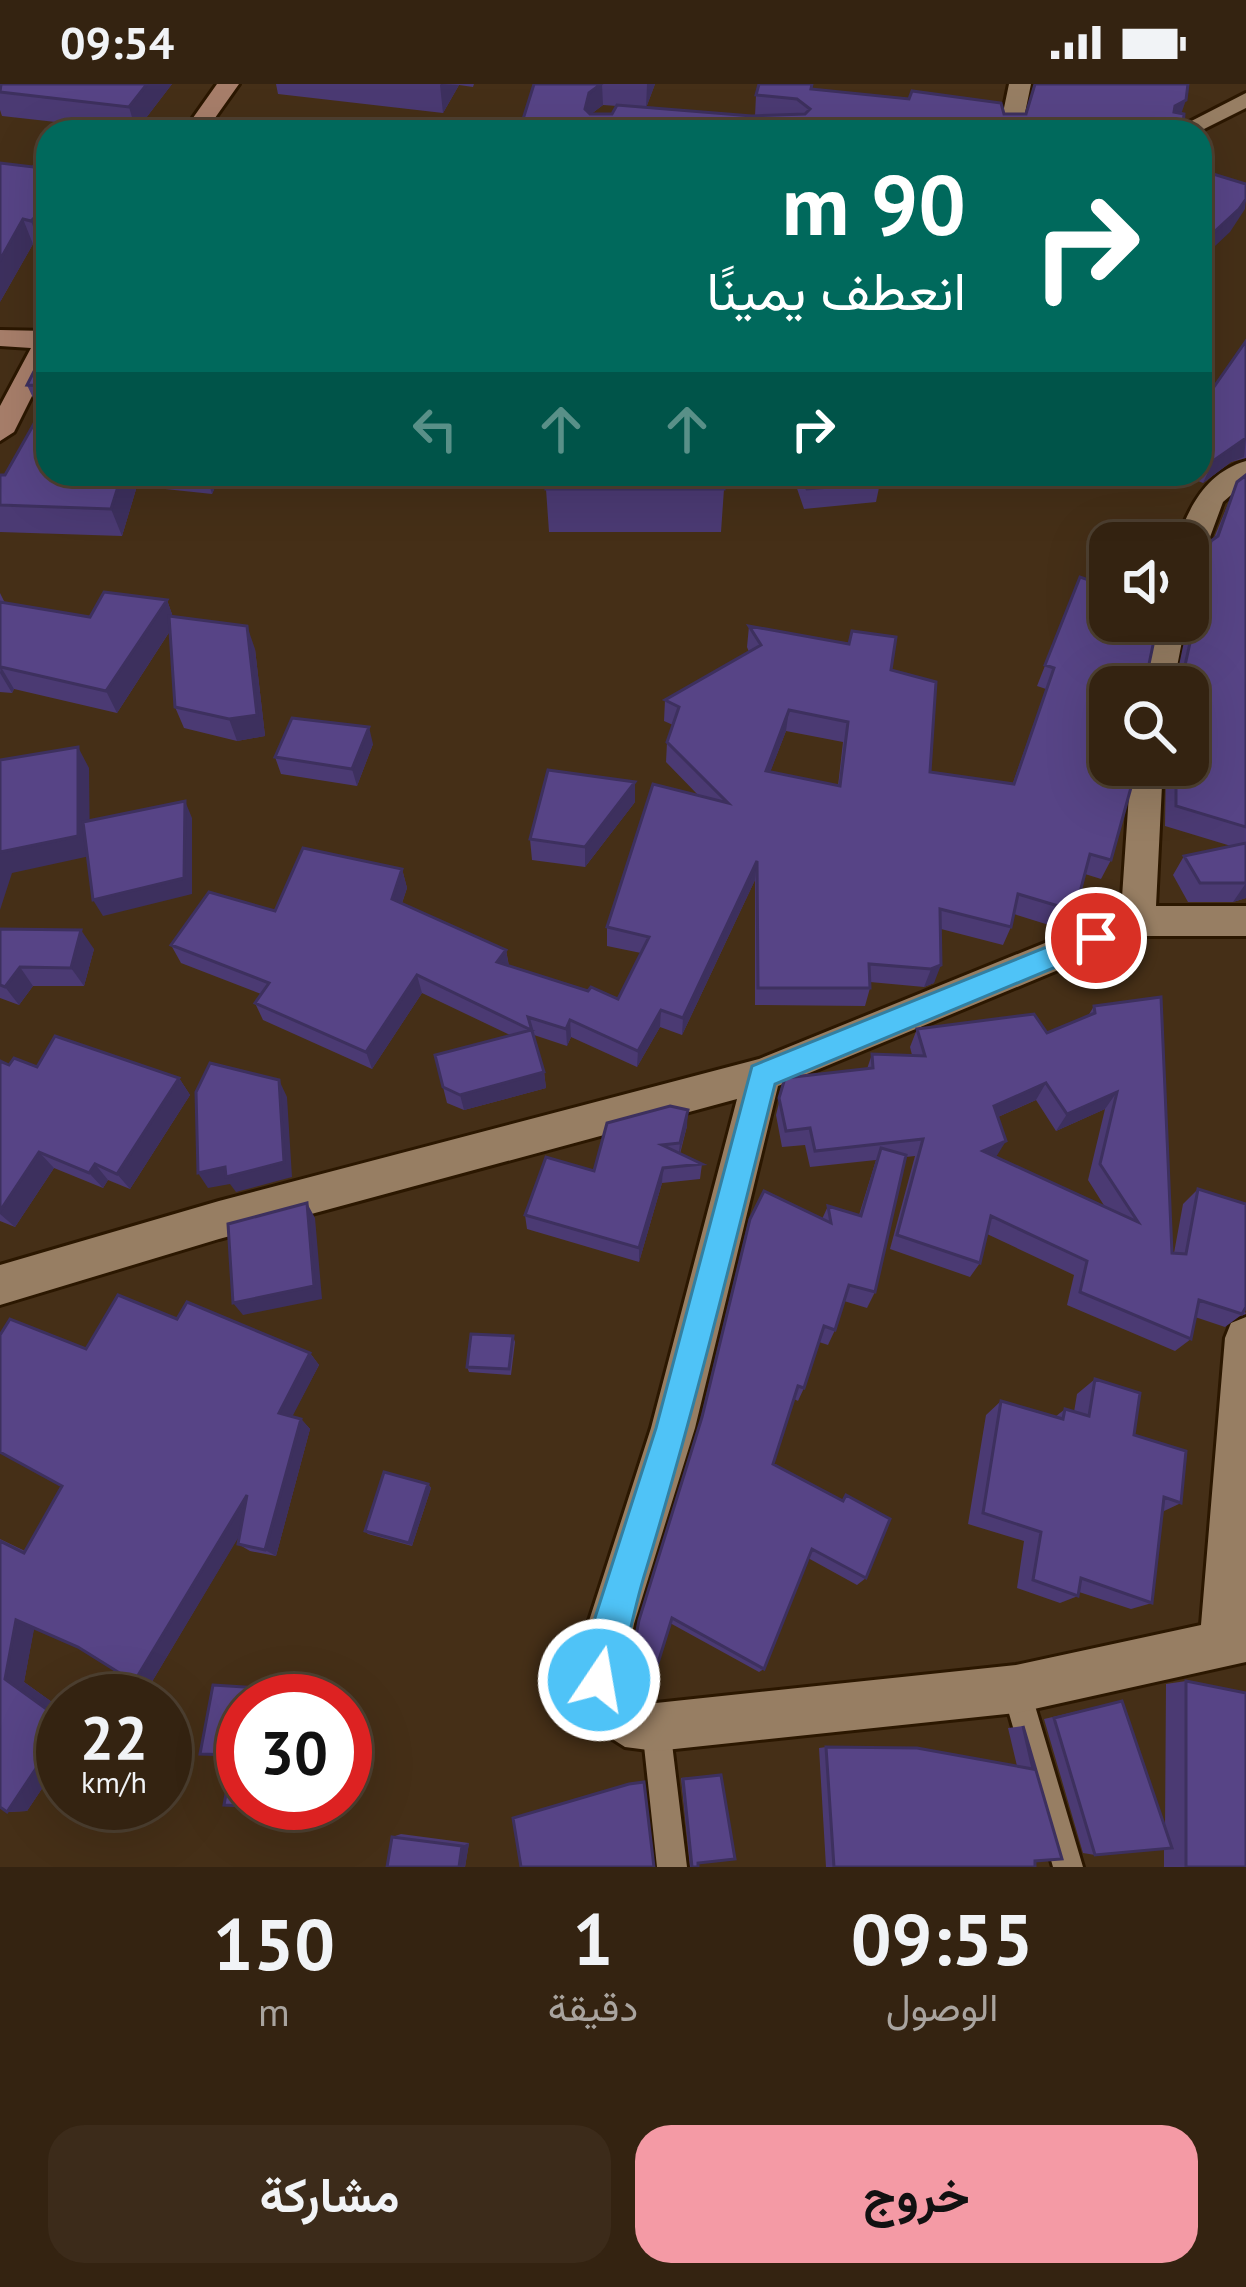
<!DOCTYPE html>
<html lang="ar">
<head>
<meta charset="utf-8">
<style>
	:root { --surface:#342311; --page:#3c2b1a; --text:#f1f3f6; --muted:#a9a49f; --line:#4e4031; --accent:#f49aa5 }
	body { margin:0; font-family:"PT Sans",Vazirmatn,sans-serif; background:var(--page); color:var(--text); direction:rtl; height:100vh; display:flex; flex-direction:column; font-size:45px; white-space:nowrap }
	* { box-sizing:border-box; margin:0 }
	p { font-size:39px; color:var(--muted) }
	.icon { flex:none; width:66px; height:66px; fill:none; stroke:currentColor; stroke-width:2; stroke-linecap:round; stroke-linejoin:round }
	.map { position:relative; height:1783px; overflow:hidden; direction:ltr }
	.side { display:flex; flex-direction:column; background:var(--surface); flex:1 }
	.side>* { flex:none }
	.banner { position:absolute; left:36px; top:36px; width:1176px; height:366px; border-radius:36px; box-shadow:0 12px 48px #0002,0 0 0 3px var(--line); direction:rtl; background:#00695c; color:#fff; overflow:hidden }
	.controls { position:absolute; left:1089px; top:438px; display:grid; gap:24px }
	.controls a { display:grid; place-items:center; width:120px; height:120px; border-radius:24px; background:var(--surface); box-shadow:0 12px 48px #0002,0 0 0 3px var(--line); font-size:60px }
	.speed { position:absolute; left:36px; top:1590px; display:flex; gap:24px; font-size:60px; font-weight:700; text-align:center }
	.speed>* { display:grid; place-content:center; width:156px; height:156px; border-radius:50%; background:var(--surface); box-shadow:0 12px 48px #0002,0 0 0 3px var(--line); line-height:1 }
	.speed small { font-size:30px; font-weight:400 }
	.speed .limit { border:18px solid #d22; background:#fff; color:#111 }
	.pin { position:absolute; display:grid; place-items:center; width:102px; height:102px; color:#fff; margin:-51px; border:6px solid #fff; border-radius:50%; box-shadow:0 3px 12px #0007 }
	.me { position:absolute; width:132px; margin:-66px; rotate:12deg; stroke-linejoin:round; filter:drop-shadow(0 0 9px #0008) }
	.turn { display:flex; align-items:center; gap:42px; height:252px; padding:0 48px; font-size:54px }
	.turn .icon { width:156px; height:156px; stroke-width:2.5 }
	.turn b { display:block; font-size:84px; line-height:102px }
	.lanes { display:flex; align-items:center; height:114px; padding:0 48px; background:#0003; justify-content:center; gap:60px; direction:ltr }
	.lanes .off { opacity:.35 }
	.eta { display:flex; justify-content:space-evenly; align-items:center; height:204px; text-align:center }
	.eta b { font-size:72px; font-weight:700; line-height:84px }
	.button { display:flex; gap:24px; margin-top:auto; padding:24px 48px }
	.button a { flex:1; height:138px; border-radius:36px; background:var(--accent); color:#111; font-size:48px; font-weight:700; line-height:138px; text-align:center }
	.button a+a { background:var(--page); color:var(--text) }
	.status { display:flex; justify-content:space-between; align-items:center; height:84px; padding:0 60px; background:var(--surface); direction:ltr }
	.status svg { height:33px; fill:currentColor }
	.map>svg:first-child { display:block }
	.lines { fill:none; stroke-linecap:round; stroke-linejoin:round }
	.lane-casing { stroke:#2b1700; stroke-width:6 }
	.street-casing { stroke:#2b1700; stroke-width:6 }
	.secondary-casing { stroke:#2b1700; stroke-width:6 }
	.lane { fill:#977e63; fill-rule:evenodd }
	.street { fill:#977e63; fill-rule:evenodd }
	.secondary { fill:#a77e6a; fill-rule:evenodd }
	.wall { fill:#4b3a73; fill-rule:evenodd }
	.shaded-wall { fill:#3d305e }
	.building { fill:#574486; stroke:#3d305e; stroke-width:3; fill-rule:evenodd }
	.route { fill:#4fc3f7; stroke:#337fa1; stroke-width:3 }
</style>
</head>
<body>
<div class="status"><b>09:54</b><svg viewBox="0 0 49 12"><path d="M0 12V9h3v3zM5 12V6h3v6zM10 12V3h3v9zM15 12V0h3v12zM26 1h20v11H26zM47 4h2v5h-2z"/></svg></div>
<div class="map">
<svg width="1246" height="1783" viewBox="0 0 1246 1783">
	<rect width="100%" height="100%" fill="#452f17"/>
	<g class="lines">
		<defs>
			<path id="lane" d="M1016,1591L1026,1595L1030,1605L1083,1783H1053L1002,1605L1006,1595Z
				M656,1629L666,1633L670,1643L687,1783H657L642,1643L646,1633Z"/>
			<path id="street" d="M1009,0H1031L1021,48H999Z
				M1246,9V24L1198,48H1170Z
				M1246,377V398L1223,418L1203,472L1188,482V459H1177C1188,423 1207,388 1246,377Z
				M1156,537H1186L1173,603H1141Z
				M1131,681H1163L1156,822H1246V852H1140L778,1002L695,1344L634,1540L623,1596L626,1609L635,1616L656,1619L1016,1581L1201,1541L1225,1254L1231,1239L1246,1233V1578L1016,1629L656,1667L625,1663L589,1640L575,1596L588,1540L651,1344L737,1015L219,1155L0,1221V1181L219,1117L759,975L1121,828Z"/>
			<path id="secondary" d="M217,0H239L205,48H183Z
				M0,246L48,247V280L14,348L0,357V322L31,264L0,262Z"/>
		</defs>
		<use href="#lane" class="lane-casing"/>
		<use href="#street" class="street-casing"/>
		<use href="#secondary" class="secondary-casing"/>
		<use href="#lane" class="lane"/>
		<use href="#street" class="street"/>
		<use href="#secondary" class="secondary"/>
	</g>
	<path class="wall" d="M0,0H172L136,47L2,32L0,26Z
		M276,0H474L473,3L459,1L443,29L278,10Z
		M534,0H655L646,24L755,32L756,11L812,5L1004,30H1181L1183,41L1204,49L1200,60V48H519ZM603,21L617,22L612,30H591Z
		M33,83L40,161L33,160L0,218Z
		M1246,257V374L1231,378L1203,399L1181,390H1200V323Z
		M27,301L48,302V390H221L212,410L137,402L122,452L0,448V391H5L40,329Z
		M792,390H877L880,399L876,418L804,425Z
		M1246,391V814L1233,818H1188L1173,791L1184,772L1231,762L1165,742L1166,681H1188V603H1110L1099,658L1111,776L1101,795L1085,790L1075,827L1065,846L1014,830L1011,843L1003,861L941,845L934,899L924,903L870,898V904L865,922L755,921V796L682,951L660,943L637,983L571,953L567,962L534,951L544,988L546,1004L464,1026L447,1019L435,971L510,951L422,909L372,985L263,936L255,919L261,910L181,879L171,861L402,785L407,804L402,819L506,866L509,882L618,915L641,869L607,862V843L699,712L666,678L667,658L673,641L664,637L665,616L749,568L747,563L749,542L891,586L930,688L1013,699L1046,605L1037,602L1080,493L1148,585L1178,586L1189,534L1188,508L1194,509L1201,479L1211,457L1214,454L1237,398ZM786,647L843,658L838,702L770,688Z
		M546,405H724L721,448H549Z
		M0,509L5,519L90,533L167,516L173,533L255,565L265,652L237,657L184,644L175,623L170,547L117,629L14,605L12,609L0,608Z
		M373,660L357,702L281,690L275,673Z
		M635,718L585,783L532,776L530,755Z
		M0,845L94,865L84,902H33L19,921L0,914Z
		M1094,922L1172,1169H1174L1183,1120L1198,1105L1246,1230L1240,1232L1225,1243L1195,1233L1191,1255L1175,1267L1067,1221L1074,1191L987,1150L980,1179L970,1193L890,1165L915,1072L906,1073L875,1208L867,1224L844,1217L835,1246L828,1261L819,1258L804,1304L798,1317L794,1315L773,1380L841,1417L846,1411L866,1494L857,1501L808,1474L764,1585L759,1588L670,1539L651,1601L628,1592L639,1536L828,1122L859,1131L876,1076L810,1083L805,1061L782,1063L776,1031L785,994L867,985L872,970L912,971L910,963L917,945L1047,949L1088,932ZM1036,1016L1056,1047L1105,1025L1088,1096L1105,1123L996,1073L998,1033Z
		M0,977L9,981L179,994L190,1011L130,1105L108,1096L103,1104L54,1084L15,1143L0,1137Z
		M687,1042L680,1070L702,1080L700,1095L662,1099L639,1178L527,1145L525,1131L594,1087Z
		M177,1235L310,1269L319,1281L292,1332L301,1335L310,1345L276,1472L250,1467L238,1460L240,1450L150,1601L78,1563L34,1544L24,1598L63,1626V1673L27,1727L7,1728L0,1723V1455L25,1467L62,1402L86,1265Z
		M513,1252L515,1258L511,1291L469,1288L467,1283Z
		M1095,1295L1181,1419L1162,1428L1152,1519L1131,1525L1079,1508L1078,1512L1060,1519L1017,1504L1024,1457L968,1440L986,1331L1001,1317L1055,1333L1065,1325L1074,1328L1077,1310Z
		M428,1400L431,1404L412,1462L368,1450L365,1447Z
		M1186,1597L1246,1783H1164V1765L1095,1771L1083,1769L1044,1635L1122,1617L1165,1744L1166,1600Z
		M1023,1642L1062,1775L1035,1777V1783H826L819,1664L826,1663L1017,1682L1008,1644Z
		M721,1691L698,1783H690L681,1694Z
		M401,1750L469,1759L465,1783H387L392,1753Z"/>
	<path class="shaded-wall" d="M147,0H172L136,47L129,23Z
		M441,0L459,1L443,29L440,1Z
		M602,0L603,21L590,31L585,25L589,9Z
		M647,0H655L646,24Z
		M1186,16L1178,39L1168,44L1175,22Z
		M1246,115L1245,125L1230,148L1200,176V161Z
		M48,120V154L40,161L31,137Z
		M23,135L33,160L0,218V176Z
		M1246,354L1244,373L1231,378L1203,399L1213,377Z
		M122,390H133L137,402L122,452L111,425Z
		M206,390H221L212,410Z
		M167,516L175,539L117,629L106,607Z
		M247,542L255,565L265,652L237,657L229,635Z
		M1,583L14,605L12,609L0,589Z
		M789,626L786,647L763,707L766,687Z
		M369,643L373,660L357,702L352,685Z
		M78,663L89,684L90,772L12,789L0,826V768Z
		M635,698V718L585,783V763Z
		M185,717L192,734V810L103,832L93,816Z
		M757,777L755,796L682,951L683,934Z
		M402,785L407,804L397,834L392,815Z
		M1246,799V814L1233,818Z
		M81,846L94,865L84,902L71,884Z
		M506,866L509,883L497,878Z
		M941,881L934,899L924,903L931,885Z
		M20,883L33,902L19,921L5,903Z
		M417,891L422,909L372,985L366,968Z
		M661,926L660,943L637,983L638,967Z
		M570,936L571,953L567,962L566,945Z
		M544,988L546,1004L464,1026L460,1011Z
		M179,994L190,1011L130,1105L117,1090Z
		M279,996L287,1013L292,1093L236,1108L230,1100L208,1104L198,1089Z
		M1046,999L1036,1016L984,1039L994,1022Z
		M1117,1008L1105,1025L1056,1047L1067,1030Z
		M688,1026L687,1042L678,1075L680,1059Z
		M1006,1057L996,1073L983,1067Z
		M39,1068L54,1084L15,1143L0,1130V1127Z
		M95,1080L108,1096L103,1104L89,1089Z
		M663,1084L662,1099L639,1178V1164Z
		M307,1119L315,1134L322,1215L243,1231L233,1219Z
		M310,1269L319,1281L289,1339L279,1329Z
		M301,1335L310,1345L276,1472L265,1466Z
		M428,1400L431,1404L412,1462L409,1459Z
		M247,1411L259,1419L150,1601L134,1598Z
		M16,1536L35,1540L24,1598L63,1626V1637L5,1595Z
		M289,1606L299,1608L298,1617H287Z
		M63,1644V1673L27,1727L7,1728Z
		M469,1759L465,1783H459L462,1762Z"/>
	<path class="building" d="M1,0H147L129,23L0,8Z
		M534,0H601L589,9L585,25L590,30H612L617,21L752,32L805,30L810,25L797,15L756,11L759,0H812L811,5L909,15L912,7L1001,19L1004,30H1026L1035,0H1188L1186,16L1175,22L1174,28L1184,30L1183,41L1204,49L1200,52V48H990L969,43V48H519Z
		M45,68H48V120L31,137L23,135L0,176V79L33,83Z
		M1200,86L1246,100V115L1239,125L1200,161Z
		M1246,257V354L1213,377L1200,372V323Z
		M48,260V302L27,301Z
		M48,315V390H122L111,425L0,421V391H5Z
		M547,390H723L724,405H546Z
		M801,390H877L880,399L807,405Z
		M1246,391V743L1176,722V681H1188V603H1149L1127,597L1124,603H1110V633L1099,658L1110,661V681H1135V689L1111,776L1090,770L1075,827L1018,810L1011,843L940,825L941,881L931,885L869,880L870,904H758L757,777L683,934L661,926L638,967L570,936L566,945L528,933L544,988L460,1011L443,1003L435,971L531,946L417,891L366,968L255,919L269,899L171,861L209,808L275,827L303,764L402,785L392,815L506,866L497,878L588,907L591,903L618,915L649,853L607,843L653,700L728,719L667,658L679,623L665,616L761,561L749,542L849,560L852,547L896,553L891,586L936,598L930,688L1014,700L1054,584L1045,581L1080,493L1110,503V537H1158L1148,585L1184,586L1200,513L1188,512V508L1200,509L1211,457L1218,452L1237,398ZM789,626L848,638L840,702L766,687Z
		M104,508L167,516L106,607L1,583L0,585V518L90,533Z
		M169,532L247,542L257,631L229,635L175,623Z
		M292,634L369,643L352,685L275,673Z
		M78,663V752L0,768V676Z
		M548,686L635,698L585,763L530,755Z
		M185,717L184,794L93,816L83,738Z
		M1246,759V799H1200L1184,772Z
		M0,845L81,846L71,884L20,883L5,903L0,901Z
		M1161,913L1172,1169L1186,1170L1198,1105L1246,1120V1223L1242,1230L1199,1216L1191,1255L1080,1208L1087,1177L991,1132L980,1179L897,1151L923,1055L815,1067L810,1044L786,1047L779,1014L785,994L873,984L872,970L925,972L917,945L1034,930L1047,949L1095,929L1094,922ZM1046,999L1067,1030L1117,1008L1100,1080L1138,1138L983,1067L1006,1057L994,1022Z
		M55,952L179,994L117,1090L95,1080L89,1089L39,1068L0,1127V977L9,981L14,974L37,983Z
		M210,979L279,996L284,1078L226,1093L225,1083L198,1089L196,1008Z
		M670,1022L688,1026L680,1059L662,1061L702,1080L663,1084L639,1164L525,1131L546,1073L594,1087L607,1039Z
		M881,1064L906,1071L875,1208L849,1201L835,1246L824,1242L804,1304L798,1302L773,1380L843,1417L846,1411L890,1435L866,1494L812,1465L764,1585L672,1534L652,1598L629,1589L639,1536L702,1333L750,1135L764,1107L831,1139L828,1122L861,1132Z
		M307,1119L314,1202L233,1219L228,1140Z
		M118,1211L177,1235L187,1218L310,1269L279,1329L301,1335L265,1466L238,1460L247,1411L134,1598L78,1563L16,1536L5,1595L63,1637V1644L7,1728L0,1723V1457L24,1469L62,1402L0,1368V1251L10,1235L86,1265Z
		M471,1250L513,1252L509,1285L467,1283Z
		M1095,1295L1140,1309L1134,1351L1186,1367L1181,1419L1164,1413L1152,1519L1081,1494L1078,1512L1033,1496L1041,1448L983,1429L1001,1317L1063,1335L1065,1325L1089,1332Z
		M384,1388L428,1400L409,1459L365,1447Z
		M1186,1597L1246,1609V1783H1186Z
		M213,1601L289,1606L287,1617H243V1719H270V1723L224,1721L233,1671L200,1670Z
		M1122,1617L1172,1764L1095,1771L1054,1634Z
		M1023,1642L1062,1775L1035,1777V1783H834L826,1663L917,1664L1033,1685Z
		M721,1691L735,1775L698,1779V1783H692L683,1695Z
		M644,1698L654,1783H521L513,1734L629,1700Z
		M392,1753L462,1762L459,1783H387Z"/>
	<path class="route" d="M1096,843L1110,854L1106,862L775,1000C734,1163 695,1325 646,1486C633,1526 627,1570 612,1609L599,1614L586,1609L581,1596L593,1540L656,1344L752,982Z"/>
</svg>
<div class="controls">
<a><svg class="icon" aria-label="sound" viewBox="0 0 24 24"><path d="M4 9h4l5-4v14l-5-4H4zM17 9q2 3 0 6"/></svg></a>
<a><svg class="icon" aria-label="search" viewBox="0 0 24 24"><circle cx="10" cy="10" r="6"/><path d="M15 15l6 6"/></svg></a>
</div>
<div class="speed"><div>22<small>km/h</small></div><div class="limit">30</div></div>
<div class="pin" style="left:1096px;top:854px;background:#d93025"><svg class="icon" aria-label="arrive" viewBox="0 0 24 24"><path d="M6 21V4h12l-3 4 3 4H6"/></svg></div>
<svg class="me" style="left:599px;top:1596px" viewBox="-20 -20 40 40"><circle r="17" fill="#4fc3f7" stroke="#fff" stroke-width="3"/><path d="M0-11L8 9 0 5-8 9z" fill="#fff"/></svg>
<div class="banner">
<div class="turn"><svg class="icon" aria-label="right" viewBox="0 0 24 24"><path d="M7 20v-9h11M14 6l5 5-5 5"/></svg><div><b>90 m</b>انعطف يمينًا</div></div>
<div class="lanes"><svg class="icon off" aria-label="left" viewBox="0 0 24 24"><path d="M17 20v-9H6M10 6l-5 5 5 5"/></svg><svg class="icon off" aria-label="ahead" viewBox="0 0 24 24"><path d="M12 20V5M6 11l6-6 6 6"/></svg><svg class="icon off" aria-label="ahead" viewBox="0 0 24 24"><path d="M12 20V5M6 11l6-6 6 6"/></svg><svg class="icon" aria-label="right" viewBox="0 0 24 24"><path d="M7 20v-9h11M14 6l5 5-5 5"/></svg></div>
</div>
</div>
<section class="side">
<div class="eta">
<div><b>09:55</b><p>الوصول</p></div>
<div><b>1</b><p>دقيقة</p></div>
<div><b>150</b><p>m</p></div>
</div>
<div class="button"><a>خروج</a><a>مشاركة</a></div>
</section>
</body>
</html>
